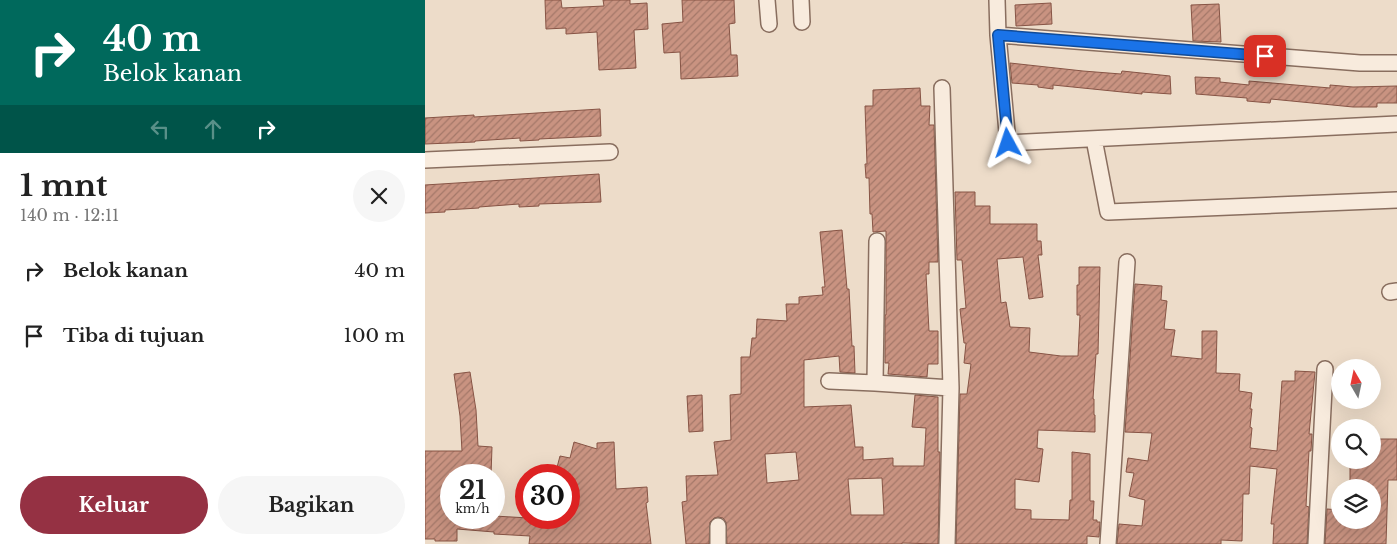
<!DOCTYPE html>
<html lang="id">
<head>
<meta charset="utf-8">
<style>
	:root { --surface:#fff; --page:#f6f6f6; --text:#222; --muted:#767676; --accent:#953143 }
	body { margin:0; font-family:"Libre Baskerville",serif; background:var(--page); color:var(--text); height:100vh; display:flex; flex-direction:column; font-size:19px; white-space:nowrap }
	* { box-sizing:border-box; margin:0 }
	p { font-size:16px; color:var(--muted) }
	.icon { flex:none; width:28px; height:28px; fill:none; stroke:currentColor; stroke-width:2; stroke-linecap:round; stroke-linejoin:round }
	.map { position:relative; flex:1; overflow:hidden }
	.panel { display:flex; flex-direction:column; background:var(--surface); width:425px }
	.panel>* { flex:none }
	.banner { background:#00695c; color:#fff; overflow:hidden }
	.needle { width:32px; rotate:351deg }
	.buttons { position:absolute; left:906px; top:359px; display:grid; gap:10px }
	.buttons a { display:grid; place-items:center; width:50px; height:50px; border-radius:50%; background:var(--surface); box-shadow:0 5px 20px #0002; font-size:25px }
	.speed { position:absolute; left:15px; top:464px; display:flex; gap:10px; font-size:25px; font-weight:700; text-align:center }
	.speed>* { display:grid; place-content:center; width:65px; height:65px; border-radius:50%; background:var(--surface); box-shadow:0 5px 20px #0002; line-height:1 }
	.speed small { font-size:12px; font-weight:400 }
	.speed .limit { border:8px solid #d22; background:#fff; color:#111 }
	.pin { position:absolute; display:grid; place-items:center; width:42px; height:42px; color:#fff; margin:-21px; border-radius:10px; box-shadow:0 2px 8px #0006 }
	.me { position:absolute; width:55px; margin:-28px; rotate:355deg; stroke-linejoin:round; filter:drop-shadow(0 0 4px #0008) }
	.turn { display:flex; align-items:center; gap:18px; height:105px; padding:0 20px; font-size:22px }
	.turn .icon { width:65px; height:65px; stroke-width:2.5 }
	.turn b { display:block; font-size:35px; line-height:42px }
	.lanes { display:flex; align-items:center; height:48px; padding:0 20px; background:#0003; justify-content:center; gap:25px; direction:ltr }
	.lanes .off { opacity:.35 }
	.round { display:grid; place-items:center; flex:none; width:52px; height:52px; border-radius:26px; background:var(--page) }
	.overview { display:flex; align-items:center; justify-content:space-between; height:85px; padding:0 20px }
	h1 { font-size:30px; font-weight:800; line-height:38px }
	.action { display:flex; gap:10px; margin-top:auto; padding:10px 20px }
	.action a { flex:1; height:58px; border-radius:30px; background:var(--accent); color:#fff; font-size:20px; font-weight:800; line-height:58px; text-align:center }
	.action a+a { background:var(--page); color:var(--text) }
	ul { padding:0; list-style:none }
	li { display:flex; align-items:center; gap:15px; height:65px; padding:0 20px }
	li div { flex:1 }
	li b { display:block; font-size:19px }
	li em { font-style:normal }
	main { display:flex; flex:1; min-height:0 }
	.map>svg:first-child { display:block }
	.building { fill:url(#building-hatch); stroke:#875445; fill-rule:evenodd }
	.lines { fill:none; stroke-linecap:round; stroke-linejoin:round }
	.street-casing { stroke:#896e5f; stroke-width:18 }
	.street { stroke:#f8ebdd; stroke-width:15 }
	.route-casing { stroke:#114b97; stroke-width:12 }
	.route { stroke:#1a73e8; stroke-width:9 }
</style>
</head>
<body>
<main>
<section class="panel">
<div class="banner">
<div class="turn"><svg class="icon" aria-label="right" viewBox="0 0 24 24"><path d="M7 20v-9h11M14 6l5 5-5 5"/></svg><div><b>40 m</b>Belok kanan</div></div>
<div class="lanes"><svg class="icon off" aria-label="left" viewBox="0 0 24 24"><path d="M17 20v-9H6M10 6l-5 5 5 5"/></svg><svg class="icon off" aria-label="ahead" viewBox="0 0 24 24"><path d="M12 20V5M6 11l6-6 6 6"/></svg><svg class="icon" aria-label="right" viewBox="0 0 24 24"><path d="M7 20v-9h11M14 6l5 5-5 5"/></svg></div>
</div>
<div class="overview"><div><h1>1 mnt</h1><p>140 m · 12:11</p></div><a class="round"><svg class="icon" aria-label="close" viewBox="0 0 24 24"><path d="M6 6l12 12M18 6L6 18"/></svg></a></div>
<ul>
<li><svg class="icon" aria-label="right" viewBox="0 0 24 24"><path d="M7 20v-9h11M14 6l5 5-5 5"/></svg><div><b>Belok kanan</b></div><em>40 m</em></li>
<li><svg class="icon" aria-label="arrive" viewBox="0 0 24 24"><path d="M6 21V4h12l-3 4 3 4H6"/></svg><div><b>Tiba di tujuan</b></div><em>100 m</em></li>
</ul>
<div class="action"><a>Keluar</a><a>Bagikan</a></div>
</section>
<div class="map">
<svg width="972" height="544" viewBox="0 0 972 544">
	<defs>
		<pattern id="building-hatch" width="6" height="6" patternUnits="userSpaceOnUse" patternTransform="scale(1.25)"><rect width="6" height="6" fill="#c99381"/><path d="M-1 1l2-2M0 6l6-6M5 7l2-2" fill="none" stroke="#a47869"/></pattern>
	</defs>
	<rect width="100%" height="100%" fill="#eddcc9"/>
	<path class="building" d="M120,0H136L137,8L179,6L178,0H205V4L222,3L223,29L209,30L211,68L174,70L172,32L141,34V28L121,29Z
		M257,0H309L310,23L304,24L306,55H312L313,76L256,79L255,52L239,53L237,24L258,22Z
		M626,3L627,24L591,26L590,5Z
		M794,4L796,42L768,41L766,5Z
		M585,63L658,71L696,74L697,71L745,76L746,94L717,92V94L628,85V89L613,87V85L587,83Z
		M770,77L795,78V82L824,85V81L905,88V85L928,87L972,86V103H952V107H928L846,99L845,103L822,101V98L771,94Z
		M495,88L496,106H505L504,125H509L513,262H504V274H501L504,331H513V364H503L502,377L463,374L464,363H460V315H461V231L448,232L447,214H445L444,178H441L440,164H442L440,106H448V90Z
		M175,109L176,136L114,139V140L95,141V138L50,141V142L0,144V118L49,115V117Z
		M174,174L176,202L114,204V206L94,207V204L54,207V208L20,210V212L0,213V185Z
		M530,192H550V206H565V224H612V241H616L617,255H613L618,297L604,299L598,257L572,259L576,303L581,302L585,327L605,328L604,352L636,356H653L655,315H652V285H654V267H675L673,354H671L668,399H669V415H670V432L613,430L612,448L618,449L614,482L590,479V509L606,510V519L644,520L645,500H647V452L665,454V501H669L668,520H672V522H675L674,537L662,536V544H531L535,394H542L546,364L539,363L541,343H539L535,309L541,308L537,260H532Z
		M417,230L422,289H424L427,346H429L430,373L415,372L414,356L379,360V407L426,405L430,447H438V460L468,458V466H499L501,428L487,427L490,395L513,397V452H515L513,544L477,543V544H302L301,522L298,518L293,517L289,518L285,522L284,544H261L257,502L262,501L261,476L293,475L289,442L306,440L305,395L316,394V357H325L327,338H331L332,319L362,321L361,304H374V297L398,295L397,287H400L395,232ZM371,452L374,480L342,483L340,454ZM457,478L459,515H426L423,479Z
		M710,284L737,286L736,300L742,301L739,329L750,330L746,356L777,359V331H792L791,373L815,374L814,391L827,393L825,409H827L825,427L827,428L825,448L852,451L857,381H870V371L890,372L884,434H887L886,451H884L881,506L884,507L882,544H848L849,524H846L852,469L825,466L824,494H818L817,541L796,540V544H692L694,524L717,526L720,500L704,496L709,473L701,472L703,458L723,461L727,433L700,432Z
		M45,372L51,410L53,446L67,447L66,475H26V518H69V516L104,518H125L144,520V475H130L135,456L145,458L149,442L172,449V443L189,442L191,489L222,487L223,502L221,503L226,544H104L105,536L69,534V532L32,529V541H10V539H0V451H37L35,416L29,374Z
		M277,395L278,431L264,432L262,396Z
		M948,439H972V480H963L961,544H900L902,509L915,510V520H948V488H925V460H948Z"/>
	<g class="lines">
		<defs>
			<path id="street" d="M342,0L344,24
				M376,0L377,22
				M572,0L573,35L583,143L972,124
				M573,35L935,63H972
				M517,88L526,388L522,544
				M669,139L683,212L972,200
				M0,160L185,152
				M965,292L972,291
				M404,381L450,383L526,388
				M450,383L452,241
				M293,544V526
				M683,544L702,262
				M891,544L900,369"/>
		</defs>
		<use href="#street" class="street-casing"/>
		<use href="#street" class="street"/>
	</g>
	<g class="lines">
		<defs>
			<path id="route" d="M583,143L573,35L840,56"/>
		</defs>
		<use href="#route" class="route-casing"/>
		<use href="#route" class="route"/>
	</g>
</svg>
<div class="buttons">
<a><svg class="needle" viewBox="-14 -14 28 28"><path d="M0-13l5 13h-10z" fill="#e53935"/><path d="M0 13l5-13h-10z" fill="#767676"/></svg></a>
<a><svg class="icon" aria-label="search" viewBox="0 0 24 24"><circle cx="10" cy="10" r="6"/><path d="M15 15l6 6"/></svg></a>
<a><svg class="icon" aria-label="layers" viewBox="0 0 24 24"><path d="M12 4l9 5-9 5-9-5zM3 14l9 5 9-5"/></svg></a>
</div>
<div class="speed"><div>21<small>km/h</small></div><div class="limit">30</div></div>
<div class="pin" style="left:840px;top:56px;background:#d93025"><svg class="icon" aria-label="arrive" viewBox="0 0 24 24"><path d="M6 21V4h12l-3 4 3 4H6"/></svg></div>
<svg class="me" style="left:583px;top:143px" viewBox="-20 -20 40 40"><path d="M0-17L14 15 0 8-14 15z" fill="#1a73e8" stroke="#fff" stroke-width="4"/></svg>
</div>
</main>
</body>
</html>
